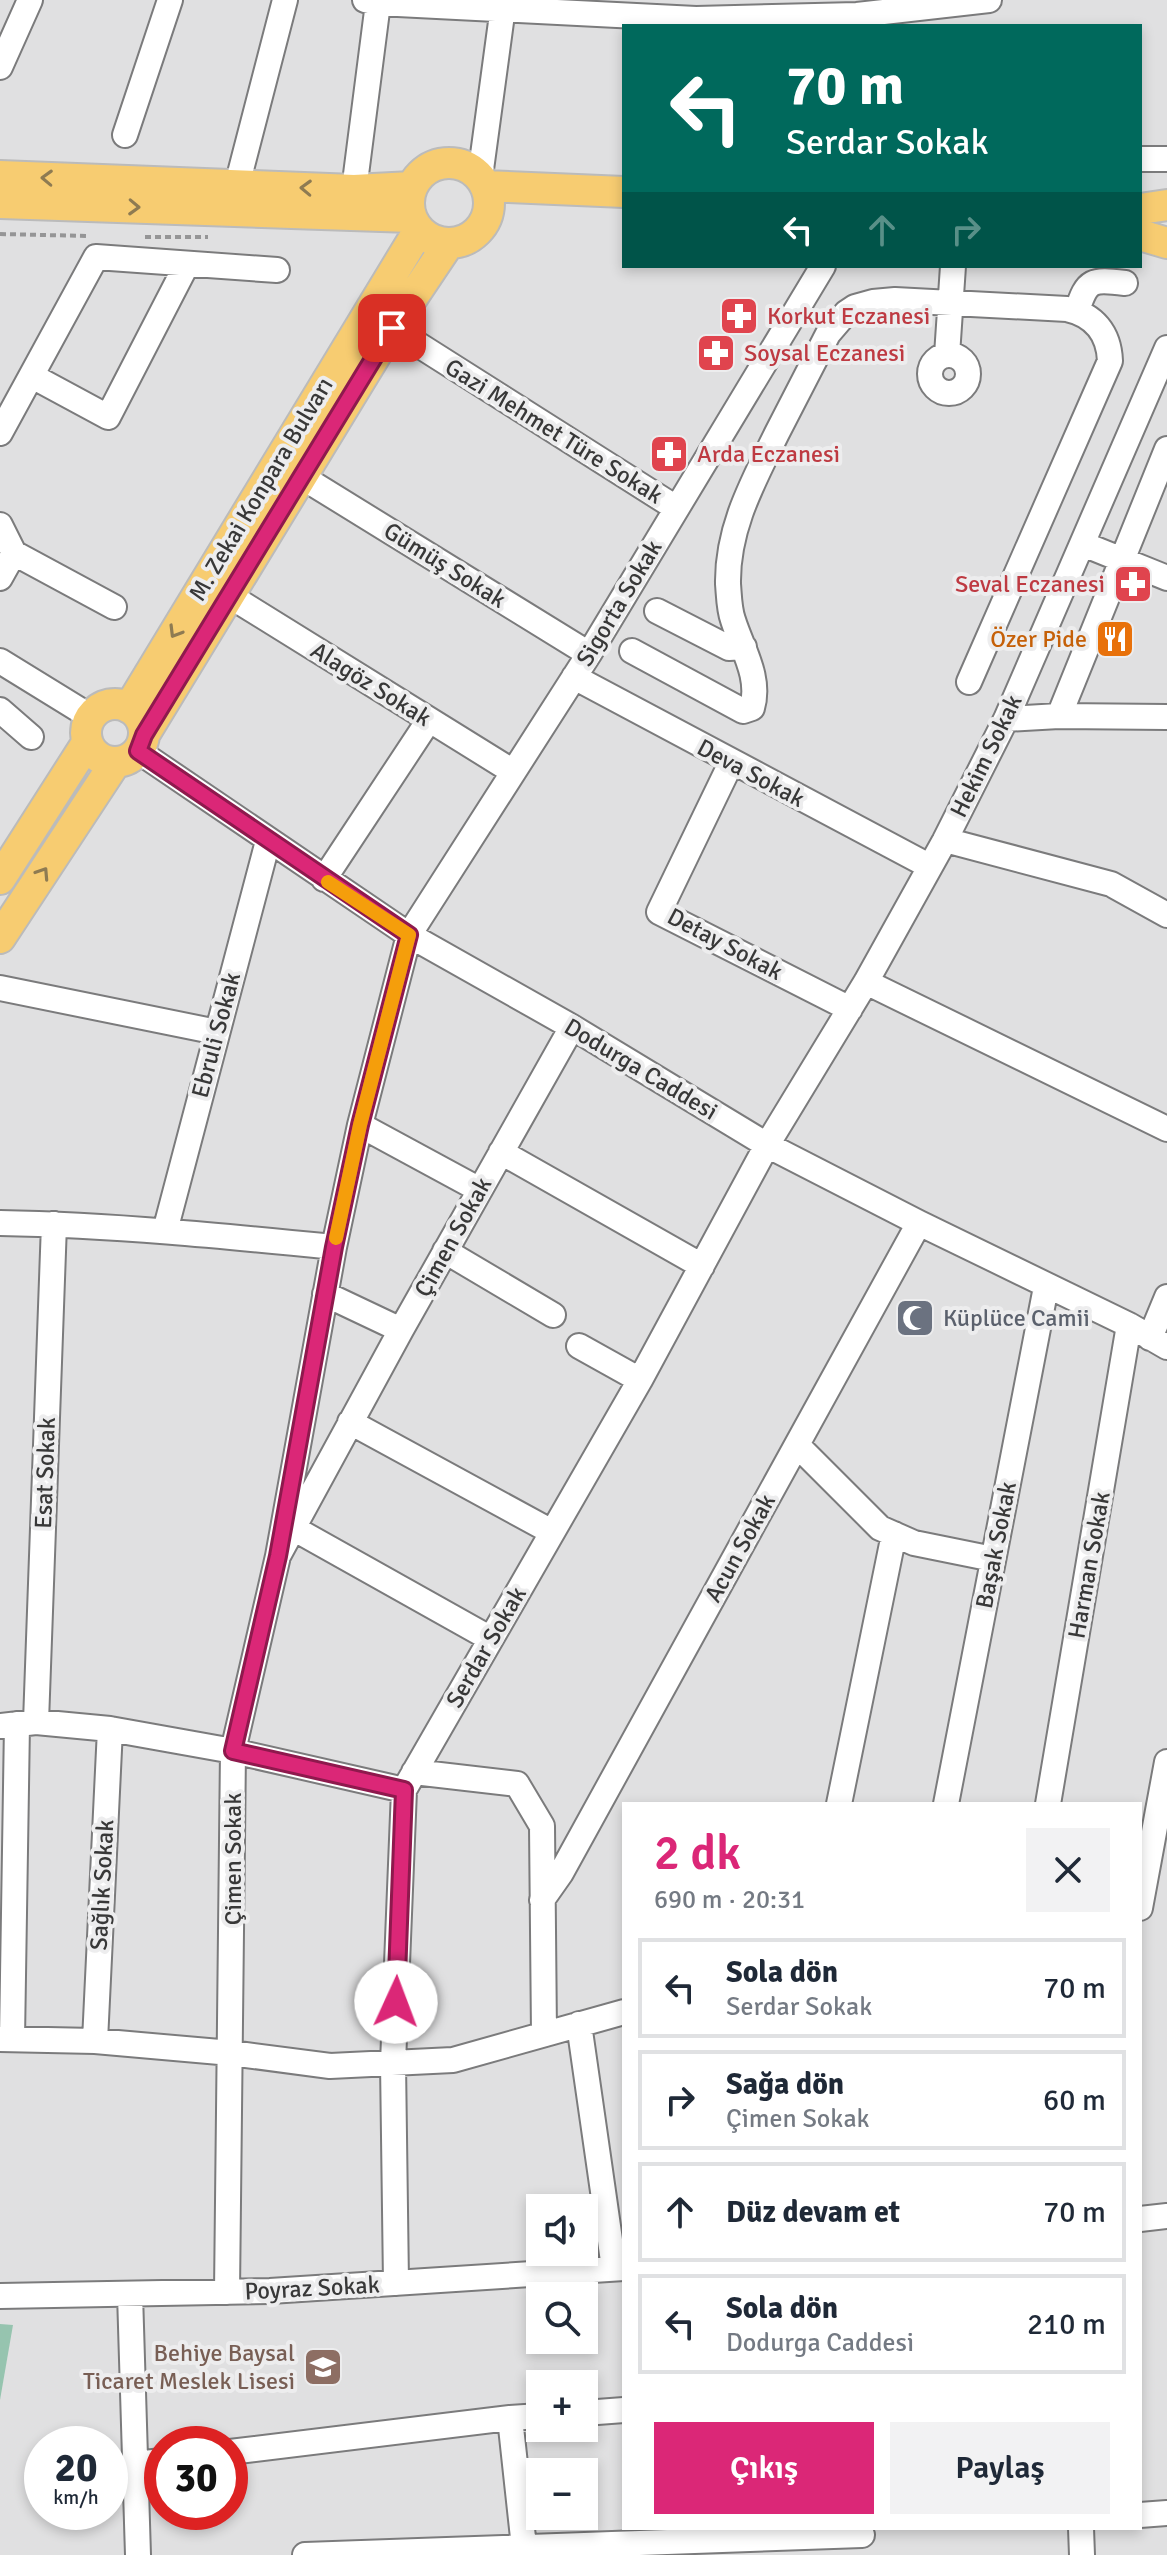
<!DOCTYPE html>
<html lang="tr">
<head>
<meta charset="utf-8">
<style>
	:root { --surface:#fff; --page:#f2f2f3; --text:#1f2937; --muted:#747a83; --line:#e0e1e3; --accent:#db2777 }
	body { margin:0; font-family:Signika,sans-serif; background:var(--page); color:var(--text); height:100vh; display:flex; flex-direction:column; font-size:30px; white-space:nowrap }
	* { box-sizing:border-box; margin:0 }
	p { font-size:26px; color:var(--muted) }
	.icon { flex:none; width:44px; height:44px; fill:none; stroke:currentColor; stroke-width:2; stroke-linecap:round; stroke-linejoin:round }
	.map { position:relative; flex:1; overflow:hidden }
	.drawer { position:absolute; left:622px; top:1802px; width:520px; height:728px; display:flex; flex-direction:column; background:var(--surface); border-radius:0px; box-shadow:0 4px 12px #0003 }
	.drawer>* { flex:none }
	.banner { position:absolute; left:622px; top:24px; width:520px; height:244px; border-radius:0px; box-shadow:0 4px 12px #0003; background:#00695c; color:#fff; overflow:hidden }
	.tools { position:absolute; left:526px; top:2194px; display:grid; gap:16px }
	.tools a { display:grid; place-items:center; width:72px; height:72px; border-radius:0px; background:var(--surface); box-shadow:0 4px 12px #0003; font-size:40px }
	.speed { position:absolute; left:24px; top:2426px; display:flex; gap:16px; font-size:40px; font-weight:700; text-align:center }
	.speed>* { display:grid; place-content:center; width:104px; height:104px; border-radius:50%; background:var(--surface); box-shadow:0 4px 12px #0003; line-height:1 }
	.speed small { font-size:20px; font-weight:400 }
	.speed .limit { border:12px solid #d22; background:#fff; color:#111 }
	.pin { position:absolute; display:grid; place-items:center; width:68px; height:68px; color:#fff; margin:-34px; border-radius:16px; box-shadow:0 4px 12px #0006 }
	.me { position:absolute; width:88px; margin:-44px; rotate:2deg; stroke-linejoin:round; filter:drop-shadow(0 0 6px #0008) }
	.turn { display:flex; align-items:center; gap:28px; height:168px; padding:0 32px; font-size:36px }
	.turn .icon { width:104px; height:104px; stroke-width:2.5 }
	.turn b { display:block; font-size:56px; line-height:68px }
	.lanes { display:flex; align-items:center; height:76px; padding:0 32px; background:#0003; justify-content:center; gap:40px; direction:ltr }
	.lanes .off { opacity:.35 }
	.round { display:grid; place-items:center; flex:none; width:84px; height:84px; border-radius:0px; background:var(--page) }
	.headline { display:flex; align-items:center; justify-content:space-between; height:136px; padding:0 32px }
	h1 { font-size:48px; font-weight:600; line-height:60px; color:var(--accent) }
	.primary-button { display:flex; gap:16px; margin-top:auto; padding:16px 32px }
	.primary-button a { flex:1; height:92px; border-radius:0px; background:var(--accent); color:#fff; font-size:32px; font-weight:600; line-height:92px; text-align:center }
	.primary-button a+a { background:var(--page); color:var(--text) }
	ul { padding:0; list-style:none }
	li { display:flex; align-items:center; gap:24px; height:100px; margin:0 16px 12px; padding:0 16px; border:4px solid var(--line); border-radius:0px }
	li div { flex:1 }
	li b { display:block; font-size:30px }
	li em { font-style:normal }
	.map>svg:first-child { display:block }
	.green { fill:#96c4af }
	.lines { fill:none; stroke-linecap:round; stroke-linejoin:round }
	.minor-casing { stroke:#7b7b7c; stroke-width:28 }
	.major-casing { stroke:#bbb; stroke-width:34 }
	.path { stroke:#959596; stroke-width:4; stroke-dasharray:6 4; stroke-linecap:butt }
	.minor { stroke:#fff; stroke-width:24 }
	.major { stroke:#f7cc71; stroke-width:30 }
	.oneway { stroke:#8e7b52 }
	.route-casing { stroke:#8e194d; stroke-width:20 }
	.route { stroke:#db2777; stroke-width:14 }
	.slow { stroke:#f59e0b; stroke-width:14 }
	.labels { text-anchor:middle; dominant-baseline:central; stroke-width:8; stroke-linejoin:round; paint-order:stroke }
	.health-label { font-size:24px; fill:#be3a42; stroke:#ededee; text-anchor:start }
	.street-label { font-size:24px; fill:#383838; stroke:#ededee }
	.food-label { font-size:24px; fill:#c56008; stroke:#ededee; text-anchor:end }
	.worship-label { font-size:24px; fill:#5b616d; stroke:#ededee; text-anchor:start }
	.education-label { font-size:24px; fill:#785e54; stroke:#ededee; text-anchor:end }
</style>
</head>
<body>
<div class="map">
<svg width="1167" height="2555" viewBox="0 0 1167 2555">
	<rect width="100%" height="100%" fill="#e0e0e1"/>
	<path class="green" d="M0,2324L13,2325L0,2400Z"/>
	<g class="lines">
		<defs>
			<path id="minor" d="M365,0L378,3L696,19L857,15L989,0
				M0,67L30,0
				M125,135L170,0
				M1140,159H1167
				M480,177L503,7
				M237,185L285,0
				M354,190L378,3
				M1077,311C1087,279 1092,279 1125,283
				M392,328L676,508
				M947,355L953,266
				M930 374a19 19 0 1 1 38 0a19 19 0 1 1-38 0Z
				M32,376L108,417L187,264
				M0,433L96,257L277,270
				M302,477L589,654
				M0,525L14,553L114,607
				M1083,544L1167,578
				M0,578L14,553
				M230,596L512,771
				M657,611L729,648L744,647
				M632,651L743,711L752,708C761,677 742,649 733,620C729,609 729,595 728,584C727,528 753,482 777,433C794,400 811,367 828,334L846,313L855,307L873,302L895,300L1067,309C1094,315 1109,333 1110,361L969,682
				M0,661L91,717
				M574,677L929,866
				M0,710L31,737
				M1059,716L1167,449
				M1006,719L1059,716L1167,717
				M138,751L409,935L572,1027L767,1145L919,1223L1129,1325L1167,1347
				M731,763L659,912L850,1009
				M945,840L1111,884L1167,915
				M324,879L429,720
				M866,982L1167,1129
				M0,988L217,1032
				M360,1125L480,1190
				M501,1152L702,1266
				M0,1223C112,1225 223,1236 334,1247
				M165,1231L268,841
				M445,1251L553,1315
				M325,1294L401,1330
				M1150,1338L1167,1297
				M579,1346L640,1380
				M350,1422L552,1532
				M797,1445L880,1528L914,1543L993,1559
				M293,1528L491,1639
				M278,1556L334,1247L360,1125L409,935L589,654L823,266
				M36,1722L54,1224
				M0,1726L36,1722L110,1729L233,1751L404,1790L640,1380L767,1145L866,982L945,840L1006,719L1167,348
				M414,1772L517,1784L542,1826L544,2034
				M839,1804L894,1534
				M946,1804L1046,1287
				M1048,1804L1129,1325
				M542,1900L561,1873L919,1223
				M1140,1908L1167,1762
				M579,2024L614,2268
				M0,2039L95,2041L231,2053L330,2066L453,2060L624,2012
				M12,2039L17,1724
				M95,2041L110,1729
				M1140,2219L1167,2216
				M396,2283L393,2063L404,1790
				M227,2292L233,1751L278,1556L401,1330L572,1027
				M130,2294L138,2555
				M0,2296L270,2291L624,2268
				M584,2413L624,2410
				M510,2418L540,2416
				M230,2452L510,2418L524,2547
				M136,2464L162,2461
				M1140,2515L1167,2513
				M1081,2528L1082,2555
				M305,2555L862,2535"/>
			<path id="major" d="M409 203a40 40 0 1 1 80 0a40 40 0 1 1-80 0Z
				M0,176L354,190L412,187
				M485,186L624,192
				M0,203L411,217
				M1140,209L1167,205
				M1140,235L1167,243
				M86 733a29 29 0 1 1 58 0a29 29 0 1 1-58 0Z
				M129,708L419,230
				M144,735L392,328L449,243
				M0,879L87,743
				M0,938L115,763"/>
		</defs>
		<use href="#minor" class="minor-casing"/>
		<use href="#major" class="major-casing"/>
		<path class="path" d="M0,234L88,236
			M145,237H208"/>
		<use href="#minor" class="minor"/>
		<use href="#major" class="major"/>
	</g>
	<defs><path id="oneway-chevron" d="M-2-3.5L2.5 0L-2 3.5" fill="none" stroke-width="1.6" stroke-linecap="round" stroke-linejoin="round" transform="scale(2)"/></defs>
	<g class="oneway">
		<use href="#oneway-chevron" transform="translate(47 178) rotate(-178)"/>
		<use href="#oneway-chevron" transform="translate(306 188) rotate(-178)"/>
		<use href="#oneway-chevron" transform="translate(134 207) rotate(2)"/>
		<use href="#oneway-chevron" transform="translate(175 632) rotate(121)"/>
		<use href="#oneway-chevron" transform="translate(43 873) rotate(-57)"/>
	</g>
	<g class="lines">
		<defs>
			<path id="route" d="M392,328L144,735L138,751L409,935L360,1125L334,1247L278,1556L233,1751L404,1790L396,2002"/>
		</defs>
		<use href="#route" class="route-casing"/>
		<use href="#route" class="route"/>
		<path class="slow" d="M328,882L409,935L360,1125L336,1238"/>
	</g>
	<defs>
		<symbol id="pharmacy-square" viewBox="-11 -11 22 22"><rect x="-9" y="-9" width="18" height="18" rx="4" fill="#e0444e" stroke="#ededee"/><path d="M-2-6h4v4h4v4h-4v4h-4v-4h-4v-4h4Z" fill="#fff"/></symbol>
		<symbol id="restaurant-square" viewBox="-11 -11 22 22"><rect x="-9" y="-9" width="18" height="18" rx="4" fill="#e8710a" stroke="#ededee"/><path d="M-5-6h1v4h1v-4h1v4h1v-4h1v5L-1.5 .5V6h-2V.5L-5-1ZM5-6V6H3V1.5H1.5Q1.5-4 5-6Z" fill="#fff"/></symbol>
		<symbol id="mosque-square" viewBox="-11 -11 22 22"><rect x="-9" y="-9" width="18" height="18" rx="4" fill="#6b7280" stroke="#ededee"/><path d="M3.5-4.9A6 6 0 1 0 3.5 4.9A5 5 0 1 1 3.5-4.9Z" fill="#fff"/></symbol>
		<symbol id="school-square" viewBox="-11 -11 22 22"><rect x="-9" y="-9" width="18" height="18" rx="4" fill="#8d6e63" stroke="#ededee"/><path d="M0-5L7-2L0 1L-7-2ZM-4 1L0 2.5L4 1V4Q0 6-4 4Z" fill="#fff"/></symbol>
	</defs>
	<g fill-rule="evenodd">
		<use href="#pharmacy-square" x="717" y="294" width="44" height="44"/>
		<use href="#pharmacy-square" x="694" y="331" width="44" height="44"/>
		<use href="#pharmacy-square" x="647" y="432" width="44" height="44"/>
		<use href="#pharmacy-square" x="1111" y="562" width="44" height="44"/>
		<use href="#restaurant-square" x="1093" y="617" width="44" height="44"/>
		<use href="#mosque-square" x="893" y="1296" width="44" height="44"/>
		<use href="#school-square" x="301" y="2345" width="44" height="44"/>
	</g>
	<g class="labels">
		<g class="health-label">
			<text x="767" y="316">Korkut Eczanesi</text>
			<text x="744" y="353">Soysal Eczanesi</text>
			<text x="697" y="454">Arda Eczanesi</text>
			<text x="1105" y="584" text-anchor="end">Seval Eczanesi</text>
		</g>
		<g class="street-label">
			<text transform="translate(554 431) rotate(32)">Gazi Mehmet Türe Sokak</text>
			<text transform="translate(261 489) rotate(-59)">M. Zekai Konpara Bulvarı</text>
			<text transform="translate(445 565) rotate(32)">Gümüş Sokak</text>
			<text transform="translate(619 603) rotate(-59)">Sigorta Sokak</text>
			<text transform="translate(371 684) rotate(32)">Alagöz Sokak</text>
			<text transform="translate(986 756) rotate(-64)">Hekim Sokak</text>
			<text transform="translate(751 773) rotate(28)">Deva Sokak</text>
			<text transform="translate(725 944) rotate(28)">Detay Sokak</text>
			<text transform="translate(216 1035) rotate(-75)">Ebruli Sokak</text>
			<text transform="translate(641 1069) rotate(31)">Dodurga Caddesi</text>
			<text transform="translate(453 1237) rotate(-61)">Çimen Sokak</text>
			<text transform="translate(45 1473) rotate(-88)">Esat Sokak</text>
			<text transform="translate(996 1545) rotate(-79)">Başak Sokak</text>
			<text transform="translate(740 1548) rotate(-61)">Acun Sokak</text>
			<text transform="translate(1089 1565) rotate(-80)">Harman Sokak</text>
			<text transform="translate(486 1647) rotate(-60)">Serdar Sokak</text>
			<text transform="translate(233 1859) rotate(-90)">Çimen Sokak</text>
			<text transform="translate(102 1885) rotate(-87)">Sağlık Sokak</text>
			<text transform="translate(312 2288) rotate(-3)">Poyraz Sokak</text>
		</g>
		<g class="food-label">
			<text x="1087" y="639">Özer Pide</text>
		</g>
		<g class="worship-label">
			<text x="943" y="1318">Küplüce Camii</text>
		</g>
		<g class="education-label">
			<text x="295" y="2353">Behiye Baysal<tspan x="295" dy="28">Ticaret Meslek Lisesi</tspan></text>
		</g>
	</g>
</svg>
<div class="tools">
<a><svg class="icon" aria-label="sound" viewBox="0 0 24 24"><path d="M4 9h4l5-4v14l-5-4H4zM17 9q2 3 0 6"/></svg></a>
<a><svg class="icon" aria-label="search" viewBox="0 0 24 24"><circle cx="10" cy="10" r="6"/><path d="M15 15l6 6"/></svg></a>
<a>+</a>
<a>−</a>
</div>
<div class="speed"><div>20<small>km/h</small></div><div class="limit">30</div></div>
<div class="pin" style="left:392px;top:328px;background:#d93025"><svg class="icon" aria-label="arrive" viewBox="0 0 24 24"><path d="M6 21V4h12l-3 4 3 4H6"/></svg></div>
<svg class="me" style="left:396px;top:2002px" viewBox="-20 -20 40 40"><circle r="19" fill="#fff"/><path d="M0-13L10 11 0 6-10 11z" fill="#db2777"/></svg>
<div class="banner">
<div class="turn"><svg class="icon" aria-label="left" viewBox="0 0 24 24"><path d="M17 20v-9H6M10 6l-5 5 5 5"/></svg><div><b>70 m</b>Serdar Sokak</div></div>
<div class="lanes"><svg class="icon" aria-label="left" viewBox="0 0 24 24"><path d="M17 20v-9H6M10 6l-5 5 5 5"/></svg><svg class="icon off" aria-label="ahead" viewBox="0 0 24 24"><path d="M12 20V5M6 11l6-6 6 6"/></svg><svg class="icon off" aria-label="right" viewBox="0 0 24 24"><path d="M7 20v-9h11M14 6l5 5-5 5"/></svg></div>
</div>
<section class="drawer">
<div class="headline"><div><h1>2 dk</h1><p>690 m · 20:31</p></div><a class="round"><svg class="icon" aria-label="close" viewBox="0 0 24 24"><path d="M6 6l12 12M18 6L6 18"/></svg></a></div>
<ul>
<li><svg class="icon" aria-label="left" viewBox="0 0 24 24"><path d="M17 20v-9H6M10 6l-5 5 5 5"/></svg><div><b>Sola dön</b><p>Serdar Sokak</p></div><em>70 m</em></li>
<li><svg class="icon" aria-label="right" viewBox="0 0 24 24"><path d="M7 20v-9h11M14 6l5 5-5 5"/></svg><div><b>Sağa dön</b><p>Çimen Sokak</p></div><em>60 m</em></li>
<li><svg class="icon" aria-label="ahead" viewBox="0 0 24 24"><path d="M12 20V5M6 11l6-6 6 6"/></svg><div><b>Düz devam et</b></div><em>70 m</em></li>
<li><svg class="icon" aria-label="left" viewBox="0 0 24 24"><path d="M17 20v-9H6M10 6l-5 5 5 5"/></svg><div><b>Sola dön</b><p>Dodurga Caddesi</p></div><em>210 m</em></li>
</ul>
<div class="primary-button"><a>Çıkış</a><a>Paylaş</a></div>
</section>
</div>
</body>
</html>
